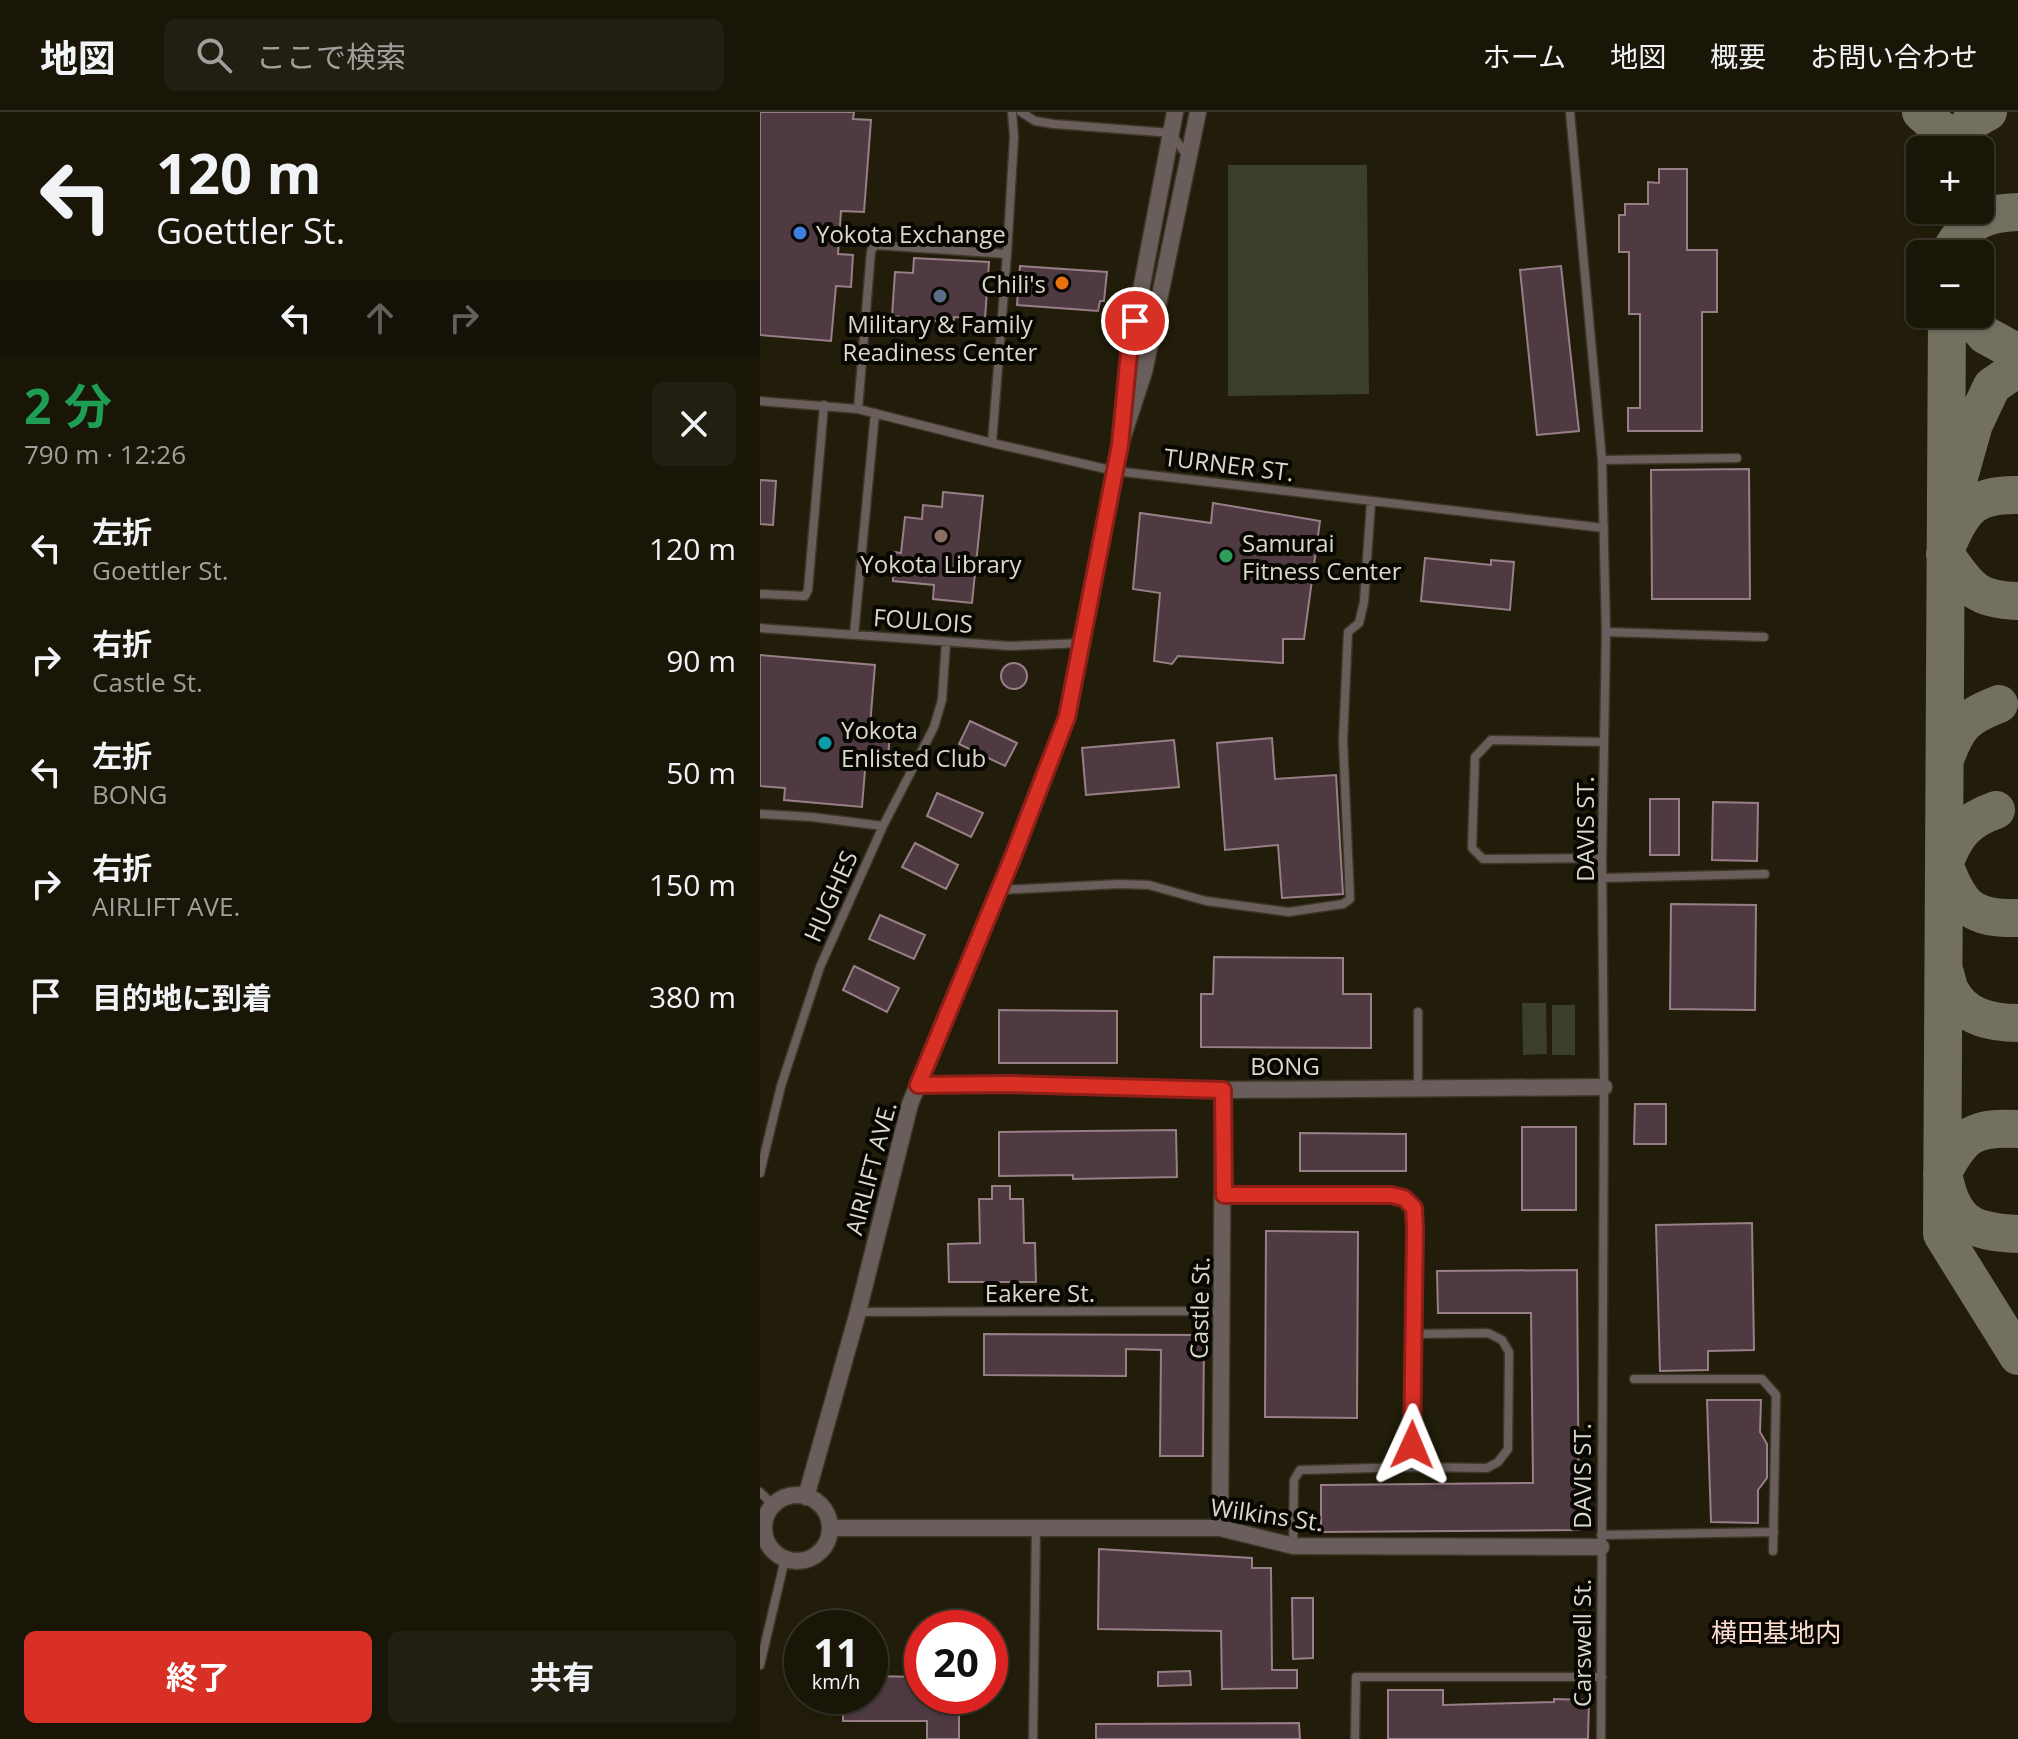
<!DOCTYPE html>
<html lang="ja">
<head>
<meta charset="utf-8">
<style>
	:root { --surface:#191608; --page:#221f12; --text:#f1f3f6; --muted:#9f9f9c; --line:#373529; --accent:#d93025 }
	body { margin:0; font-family:"Open Sans","Noto Sans JP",sans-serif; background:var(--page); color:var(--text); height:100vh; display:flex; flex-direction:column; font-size:30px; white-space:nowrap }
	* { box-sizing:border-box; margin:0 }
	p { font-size:26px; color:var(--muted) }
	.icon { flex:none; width:44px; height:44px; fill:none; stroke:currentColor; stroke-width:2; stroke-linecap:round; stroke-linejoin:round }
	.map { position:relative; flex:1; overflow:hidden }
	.panel { display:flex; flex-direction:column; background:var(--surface); width:760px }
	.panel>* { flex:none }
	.top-card { background:#191608; color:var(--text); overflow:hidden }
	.tools { position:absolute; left:1146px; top:24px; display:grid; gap:16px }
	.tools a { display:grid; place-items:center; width:88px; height:88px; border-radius:12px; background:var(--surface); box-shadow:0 2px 6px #0004,0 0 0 2px var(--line); font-size:40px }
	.speed { position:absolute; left:24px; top:1498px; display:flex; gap:16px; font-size:40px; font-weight:700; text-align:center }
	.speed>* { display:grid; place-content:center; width:104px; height:104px; border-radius:50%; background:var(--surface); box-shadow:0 2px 6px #0004,0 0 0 2px var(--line); line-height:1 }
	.speed small { font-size:20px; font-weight:400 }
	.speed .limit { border:12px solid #d22; background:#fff; color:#111 }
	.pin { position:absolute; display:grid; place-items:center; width:68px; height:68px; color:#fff; margin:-34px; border:4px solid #fff; border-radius:50%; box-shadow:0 2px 8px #0007 }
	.me { position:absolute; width:88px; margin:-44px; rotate:1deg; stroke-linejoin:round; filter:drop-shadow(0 0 6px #0008) }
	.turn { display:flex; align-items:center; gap:28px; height:168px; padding:0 24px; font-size:36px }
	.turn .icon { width:104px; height:104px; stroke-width:2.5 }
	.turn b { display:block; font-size:56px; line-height:68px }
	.lanes { display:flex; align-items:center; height:76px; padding:0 24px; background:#0003; justify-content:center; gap:40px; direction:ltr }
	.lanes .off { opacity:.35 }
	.round { display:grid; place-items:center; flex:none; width:84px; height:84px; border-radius:12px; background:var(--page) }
	.headline { display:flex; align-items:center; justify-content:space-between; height:136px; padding:0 24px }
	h1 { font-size:48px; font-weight:700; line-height:60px; color:#1e9e55 }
	.button { display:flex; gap:16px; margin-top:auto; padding:16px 24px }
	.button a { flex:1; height:92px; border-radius:12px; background:var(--accent); color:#fff; font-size:32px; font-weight:700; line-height:92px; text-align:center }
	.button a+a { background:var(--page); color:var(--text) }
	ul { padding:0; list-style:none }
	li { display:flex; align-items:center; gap:24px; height:112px; padding:0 24px }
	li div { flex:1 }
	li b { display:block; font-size:30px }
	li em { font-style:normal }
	header { display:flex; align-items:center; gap:48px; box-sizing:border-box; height:112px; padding:0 40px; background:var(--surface); border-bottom:2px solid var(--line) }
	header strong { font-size:38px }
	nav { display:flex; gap:44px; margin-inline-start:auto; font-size:28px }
	.search { width:560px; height:72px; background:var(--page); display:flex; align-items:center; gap:20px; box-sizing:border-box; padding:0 28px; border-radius:12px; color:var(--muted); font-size:30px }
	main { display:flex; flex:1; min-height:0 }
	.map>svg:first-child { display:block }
	.green { fill:#3b3d2d }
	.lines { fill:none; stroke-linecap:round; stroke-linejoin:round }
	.taxiway { stroke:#737060; stroke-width:38 }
	.building { fill:#4f3a42; stroke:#987f87; stroke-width:2 }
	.lane-casing { stroke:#3b3725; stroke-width:11 }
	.street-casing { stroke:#3b3725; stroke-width:19 }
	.lane { stroke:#695e5b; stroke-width:8 }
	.street { stroke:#695e5b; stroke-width:16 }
	.route-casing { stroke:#8d1f18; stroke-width:20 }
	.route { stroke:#d93025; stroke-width:14 }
	.shop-dot { fill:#3f7fe0; stroke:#090702; stroke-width:3 }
	.food-dot { fill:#e8710a; stroke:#090702; stroke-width:3 }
	.service-dot { fill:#5c6f8a; stroke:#090702; stroke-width:3 }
	.education-dot { fill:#8d6e63; stroke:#090702; stroke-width:3 }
	.leisure-dot { fill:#2e9e5b; stroke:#090702; stroke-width:3 }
	.culture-dot { fill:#0f9aa8; stroke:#090702; stroke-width:3 }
	.labels { text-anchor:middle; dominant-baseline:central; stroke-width:8; stroke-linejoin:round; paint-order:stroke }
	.poi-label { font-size:24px; fill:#dbd8cc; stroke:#090702; text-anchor:start }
	.street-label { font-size:24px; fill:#dbd8cc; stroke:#090702 }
	.neighbourhood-label { font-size:26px; fill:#fddcd0; stroke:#090702 }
</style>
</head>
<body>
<header>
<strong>地図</strong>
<div class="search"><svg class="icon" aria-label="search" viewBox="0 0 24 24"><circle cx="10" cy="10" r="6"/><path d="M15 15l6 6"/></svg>ここで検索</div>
<nav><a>ホーム</a><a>地図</a><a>概要</a><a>お問い合わせ</a></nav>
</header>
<main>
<section class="panel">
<div class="top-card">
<div class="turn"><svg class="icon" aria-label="left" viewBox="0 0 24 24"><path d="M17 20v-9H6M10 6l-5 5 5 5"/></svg><div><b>120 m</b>Goettler St.</div></div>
<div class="lanes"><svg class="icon" aria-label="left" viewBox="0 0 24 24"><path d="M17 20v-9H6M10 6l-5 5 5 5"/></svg><svg class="icon off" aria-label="ahead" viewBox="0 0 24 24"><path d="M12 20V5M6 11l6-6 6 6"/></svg><svg class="icon off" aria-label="right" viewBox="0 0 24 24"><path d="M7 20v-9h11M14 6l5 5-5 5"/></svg></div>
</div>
<div class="headline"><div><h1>2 分</h1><p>790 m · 12:26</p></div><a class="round"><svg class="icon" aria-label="close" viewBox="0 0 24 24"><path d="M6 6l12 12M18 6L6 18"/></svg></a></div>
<ul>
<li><svg class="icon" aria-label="left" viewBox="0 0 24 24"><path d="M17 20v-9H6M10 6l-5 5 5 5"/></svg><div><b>左折</b><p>Goettler St.</p></div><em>120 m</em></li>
<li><svg class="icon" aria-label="right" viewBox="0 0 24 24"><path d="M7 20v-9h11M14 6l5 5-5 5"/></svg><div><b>右折</b><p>Castle St.</p></div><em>90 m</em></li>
<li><svg class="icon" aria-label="left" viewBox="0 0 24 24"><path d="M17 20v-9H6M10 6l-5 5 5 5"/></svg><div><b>左折</b><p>BONG</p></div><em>50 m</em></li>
<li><svg class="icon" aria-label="right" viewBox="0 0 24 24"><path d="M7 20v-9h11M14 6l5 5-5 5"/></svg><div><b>右折</b><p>AIRLIFT AVE.</p></div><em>150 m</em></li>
<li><svg class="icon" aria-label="arrive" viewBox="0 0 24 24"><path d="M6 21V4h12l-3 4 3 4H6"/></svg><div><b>目的地に到着</b></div><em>380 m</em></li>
</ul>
<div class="button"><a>終了</a><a>共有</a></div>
</section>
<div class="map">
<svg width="1258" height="1627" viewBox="0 0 1258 1627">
	<rect width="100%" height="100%" fill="#211d0a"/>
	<path class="green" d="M468,53H607L609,282L468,284Z
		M762,891H786L787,942L763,943Z
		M792,893H815V943H792Z"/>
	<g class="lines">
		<path class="taxiway" d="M1161,0L1188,24
			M1191,38C1200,21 1210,8 1228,0
			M1189,142C1205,110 1224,101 1258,100
			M1187,202L1182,1122L1258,1244
			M1207,202L1225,223L1258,241
			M1199,365L1214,312L1232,274L1258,256
			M1187,434L1185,442C1208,475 1215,488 1258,489
			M1187,434C1203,396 1214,382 1258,383
			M1185,647C1198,613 1205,605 1239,592
			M1236,698C1206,708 1195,723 1184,752C1200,795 1211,807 1258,806
			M1184,859C1187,865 1187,872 1190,878C1203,905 1231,911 1258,911
			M1182,1062C1203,1022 1213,1015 1258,1017
			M1185,1070C1195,1114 1216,1120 1258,1122"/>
	</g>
	<path class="building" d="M0,0H94L93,7L111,8L104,100L81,99L78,142L93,143L91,175L76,174L71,229L0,223Z
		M899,57H927V138H957V200H942V319H868V296H880V202H869V140H859V103H865V92H888V70L899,71Z
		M154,146L229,150L225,207L194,205V211L132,204L135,160L153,161Z
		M260,154L347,160L344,189H340L338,199L257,193Z
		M801,154L819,319L777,323L760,158Z
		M989,357L990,487H892L891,358Z
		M0,368L16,369L13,413L0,412Z
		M183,380L223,384L212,491L173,487L174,473L133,469L134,440L141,441L145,405L162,407L163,393L182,395Z
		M453,391L560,409L544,527H523V551L418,544L412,552L394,549L400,481L373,477L380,401L451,411Z
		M665,446L731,453V448L754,450L750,498L661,489Z
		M0,543L115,553L110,614L130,616L128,648L106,646L102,695L24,688L25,676L0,674Z
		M241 564a13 13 0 1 1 26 0a13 13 0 1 1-26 0Z
		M210,609L257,631L245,654L199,632Z
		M512,626L515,667L576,663L583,782L522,786L518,733L465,738L457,631Z
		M414,628L419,675L326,683L322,636Z
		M177,681L223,701L211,725L167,704Z
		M890,687H919V743H890Z
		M953,690L998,691L997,749L952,748Z
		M155,731L198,753L186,777L142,755Z
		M911,792L996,793L995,898L910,897Z
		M120,803L165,823L154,847L109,827Z
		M454,845L583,846V882H611V936L441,935V882H453Z
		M94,854L139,876L127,900L83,878Z
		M239,898L357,899V951H239Z
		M875,992H906V1032H874Z
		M762,1015H816V1098H762Z
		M416,1018L417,1065L313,1067V1063L239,1064V1020Z
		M540,1021L646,1022V1059H540Z
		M232,1074H250V1087H263L264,1131H275L276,1170H189L188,1132L220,1131L219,1087H232Z
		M992,1111L994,1238L948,1239V1258L900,1259L896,1113Z
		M506,1119L598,1120L597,1306L505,1305Z
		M817,1158L819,1418L561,1420V1373L773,1371L771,1201H678L677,1159Z
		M224,1222L444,1223L443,1344H400L401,1238L366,1237V1264L224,1263Z
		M947,1288H1001L1000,1320L1007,1332V1366L998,1378V1411L951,1410Z
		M339,1437L492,1446V1456H511L512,1558H537V1576L462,1577L461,1519L338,1517Z
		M532,1486H553V1546L533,1547Z
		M430,1559L431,1573L398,1574V1560Z
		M110,1564L162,1565V1584H199V1627H167V1609H83V1584H110Z
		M628,1578H683V1593L794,1590V1587L829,1588L828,1627H628Z
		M539,1611L540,1627H336V1612Z"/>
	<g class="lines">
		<defs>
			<path id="lane" d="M261,0L275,9L294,12L411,21L427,44
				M810,0L842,348L846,520L842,746L844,975L841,1627
				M0,289L98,297L232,331L355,359L844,416
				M98,297L111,139L115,133L247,142
				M232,331L247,142L254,25L252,0
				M842,348L977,346
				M0,482L45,484L48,478L64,293
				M0,516L250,534L323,531
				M846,520L1004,525
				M94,523L115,301
				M0,702L52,705L123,714
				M842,746L723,747L712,736L715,645L731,628L844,630
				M843,766L1005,762
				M240,778L360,772L389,773L446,789L529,800L583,792L590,787L583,629L588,520L599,511L604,490L611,390
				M658,976V900
				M0,1061L21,974L60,855L123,714L174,615L182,588L186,530
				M464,1083H631L644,1086L654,1096L652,1355L540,1358L534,1368L533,1434
				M98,1200L461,1199
				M874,1267H1002L1016,1283L1013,1439
				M652,1355L727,1356L738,1350L748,1337L749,1240L742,1228L728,1221L653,1222
				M0,1380L13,1393
				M841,1423L1014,1420
				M0,1553L25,1447
				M273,1627L276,1417
				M595,1627L596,1565H842"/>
			<path id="street" d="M363,304L369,241L415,0
				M158,973L251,972L463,978L844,975
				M4 1416a33 33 0 1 1 66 0a33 33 0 1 1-66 0Z
				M46,1385L98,1200L150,992L252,747L307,605L360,333L384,260L438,0
				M70,1416H460L533,1434L841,1435
				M460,1416L463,978"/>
		</defs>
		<use href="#lane" class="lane-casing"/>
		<use href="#street" class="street-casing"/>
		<use href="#lane" class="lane"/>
		<use href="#street" class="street"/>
	</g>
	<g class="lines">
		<defs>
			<path id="route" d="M375,209L369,241L360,333L307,605L252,747L158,973L251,972L463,978L464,1083H631L644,1086L654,1096L655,1117L652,1333"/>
		</defs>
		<use href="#route" class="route-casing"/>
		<use href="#route" class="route"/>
	</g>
	<circle class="shop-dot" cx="40" cy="121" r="8"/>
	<circle class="food-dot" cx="302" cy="171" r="8"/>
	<circle class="service-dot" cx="180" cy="184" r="8"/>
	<circle class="education-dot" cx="181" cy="424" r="8"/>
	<circle class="leisure-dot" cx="466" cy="444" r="8"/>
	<circle class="culture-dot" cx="65" cy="631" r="8"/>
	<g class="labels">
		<g class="poi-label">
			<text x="56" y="121">Yokota Exchange</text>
			<text x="286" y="171" text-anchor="end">Chili's</text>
			<text x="180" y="211" text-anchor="middle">Military &amp; Family<tspan x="180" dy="28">Readiness Center</tspan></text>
			<text x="482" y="430">Samurai<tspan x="482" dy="28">Fitness Center</tspan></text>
			<text x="181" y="451" text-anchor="middle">Yokota Library</text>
			<text x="81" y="617">Yokota<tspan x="81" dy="28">Enlisted Club</tspan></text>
		</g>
		<g class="street-label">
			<text transform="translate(469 352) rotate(7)">TURNER ST.</text>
			<text transform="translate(163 508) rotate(4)">FOULOIS</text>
			<text transform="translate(824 717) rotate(-90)">DAVIS ST.</text>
			<text transform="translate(70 784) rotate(-66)">HUGHES</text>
			<text x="525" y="953">BONG</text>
			<text transform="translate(110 1056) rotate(-75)">AIRLIFT AVE.</text>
			<text x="280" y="1180">Eakere St.</text>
			<text transform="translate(439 1196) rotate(-89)">Castle St.</text>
			<text transform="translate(821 1364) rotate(-90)">DAVIS ST.</text>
			<text transform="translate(507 1402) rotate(8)">Wilkins St.</text>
			<text transform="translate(821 1531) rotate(-90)">Carswell St.</text>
		</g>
		<g class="neighbourhood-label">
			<text x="1016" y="1520">横田基地内</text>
		</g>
	</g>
</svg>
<div class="tools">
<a>+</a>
<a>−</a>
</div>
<div class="speed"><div>11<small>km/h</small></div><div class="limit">20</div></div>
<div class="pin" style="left:375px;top:209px;background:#d93025"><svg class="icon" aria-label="arrive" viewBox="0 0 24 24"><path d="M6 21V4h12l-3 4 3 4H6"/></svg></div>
<svg class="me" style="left:652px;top:1333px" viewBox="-20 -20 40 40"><path d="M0-17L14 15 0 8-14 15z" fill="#d93025" stroke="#fff" stroke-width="4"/></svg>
</div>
</main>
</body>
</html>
